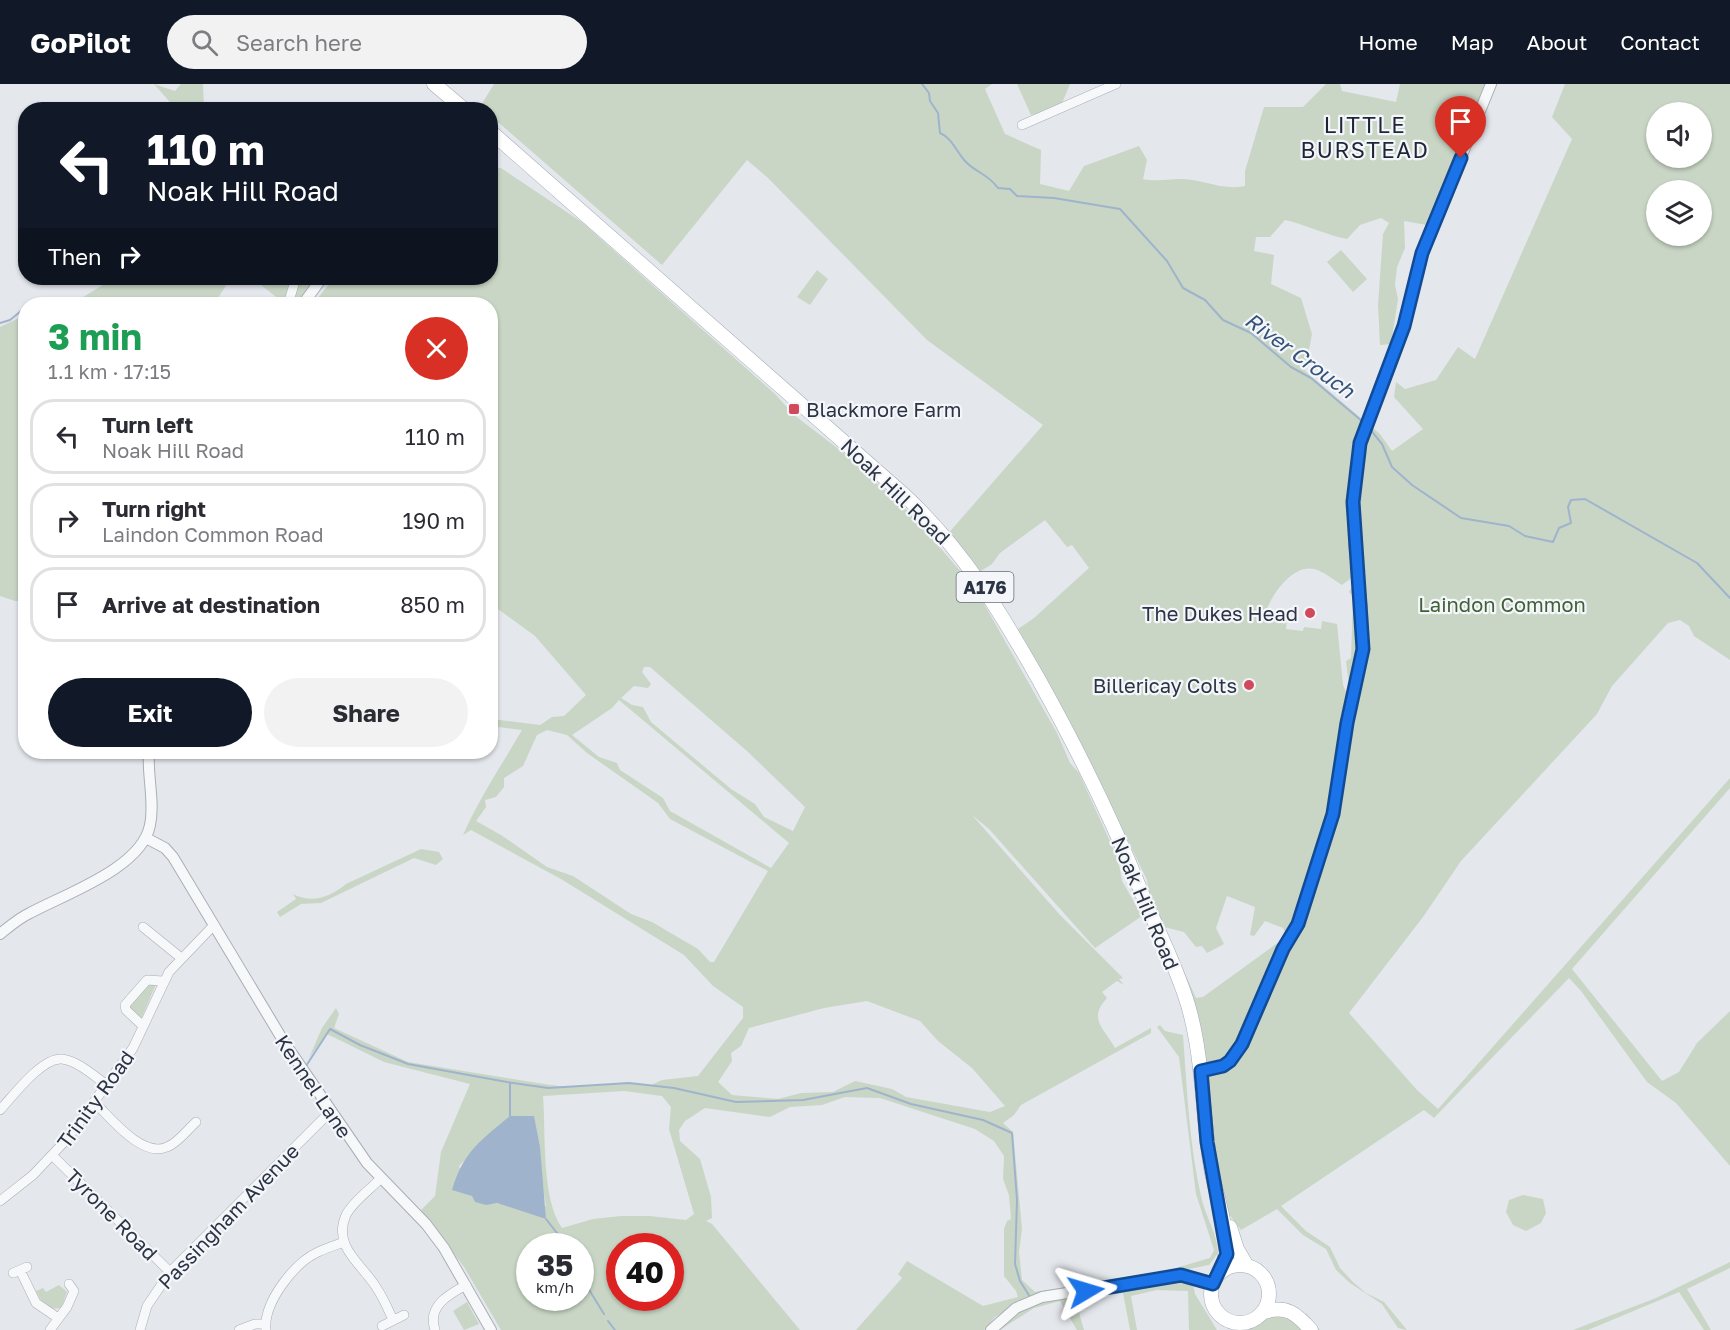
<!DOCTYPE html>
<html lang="en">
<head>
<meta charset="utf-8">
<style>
	:root { --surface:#fff; --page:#f2f2f3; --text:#2b2b33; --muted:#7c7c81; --line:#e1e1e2; --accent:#111827 }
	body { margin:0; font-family:"Golos Text",sans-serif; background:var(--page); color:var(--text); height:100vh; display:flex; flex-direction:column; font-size:22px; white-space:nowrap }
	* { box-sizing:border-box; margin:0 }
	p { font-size:20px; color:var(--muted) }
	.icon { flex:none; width:33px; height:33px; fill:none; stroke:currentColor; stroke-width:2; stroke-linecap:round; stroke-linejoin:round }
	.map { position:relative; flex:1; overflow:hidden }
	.side { position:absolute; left:18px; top:213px; width:480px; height:462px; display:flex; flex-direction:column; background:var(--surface); border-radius:24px; box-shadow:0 2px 4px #0004 }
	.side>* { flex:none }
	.guide { position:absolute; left:18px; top:18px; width:480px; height:183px; border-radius:24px; box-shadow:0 2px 4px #0004; background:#111827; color:#fff; overflow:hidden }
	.controls { position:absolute; left:1646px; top:18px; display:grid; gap:12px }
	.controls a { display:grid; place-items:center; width:66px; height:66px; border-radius:50%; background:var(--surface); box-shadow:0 2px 4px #0004; font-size:30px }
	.speed { position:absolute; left:516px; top:1149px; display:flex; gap:12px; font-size:30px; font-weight:700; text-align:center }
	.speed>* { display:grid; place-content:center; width:78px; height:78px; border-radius:50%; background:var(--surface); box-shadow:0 2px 4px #0004; line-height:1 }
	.speed small { font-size:15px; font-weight:400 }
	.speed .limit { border:9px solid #d22; background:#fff; color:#111 }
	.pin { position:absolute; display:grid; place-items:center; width:51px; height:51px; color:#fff; margin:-62px -26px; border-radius:50% 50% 50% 0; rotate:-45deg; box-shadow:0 0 6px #0007 }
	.pin .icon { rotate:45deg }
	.me { position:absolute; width:66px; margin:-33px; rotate:83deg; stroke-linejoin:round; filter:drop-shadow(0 0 4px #0008) }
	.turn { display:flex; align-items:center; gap:21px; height:126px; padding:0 30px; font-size:27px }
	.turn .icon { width:78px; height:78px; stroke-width:2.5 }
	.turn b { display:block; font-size:42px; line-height:51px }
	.then { display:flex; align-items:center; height:57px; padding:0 30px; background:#0003; gap:12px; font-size:22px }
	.round { display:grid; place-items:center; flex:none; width:63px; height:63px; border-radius:32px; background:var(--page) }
	.headline { display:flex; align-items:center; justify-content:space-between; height:102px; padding:0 30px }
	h1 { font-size:36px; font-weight:700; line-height:45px; color:#1e9e55 }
	.button { display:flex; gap:12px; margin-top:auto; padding:12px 30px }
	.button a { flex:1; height:69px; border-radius:36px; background:var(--accent); color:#fff; font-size:24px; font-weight:700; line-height:69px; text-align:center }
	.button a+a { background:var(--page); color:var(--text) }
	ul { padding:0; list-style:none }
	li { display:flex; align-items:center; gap:18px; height:75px; margin:0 12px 9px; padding:0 18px; border:3px solid var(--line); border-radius:24px }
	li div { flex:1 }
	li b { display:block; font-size:22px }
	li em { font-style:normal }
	header { display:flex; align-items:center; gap:36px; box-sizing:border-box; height:84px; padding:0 30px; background:var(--accent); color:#fff }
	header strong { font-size:28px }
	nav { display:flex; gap:33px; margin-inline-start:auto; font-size:21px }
	.search { width:420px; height:54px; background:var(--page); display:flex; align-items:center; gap:15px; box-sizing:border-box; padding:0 21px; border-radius:33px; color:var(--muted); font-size:22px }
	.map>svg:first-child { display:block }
	.green { fill:#c9d6c5; fill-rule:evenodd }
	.water { fill:#9fb4cc }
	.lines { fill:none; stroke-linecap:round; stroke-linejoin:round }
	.stream { stroke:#9fb4cc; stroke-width:2 }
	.minor-casing { stroke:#a9aeb7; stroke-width:10 }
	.tertiary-casing { stroke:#a9aeb7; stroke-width:12 }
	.primary-casing { stroke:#a3abb8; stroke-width:15 }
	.minor { stroke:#f7f8fa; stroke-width:9 }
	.tertiary { stroke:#f7f8fa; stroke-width:10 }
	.primary { stroke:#fff; stroke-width:14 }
	.route-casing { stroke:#114b97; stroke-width:15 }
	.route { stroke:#1a73e8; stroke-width:10 }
	.poi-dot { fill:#d1495b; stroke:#f4f6f9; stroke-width:2 }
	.labels { text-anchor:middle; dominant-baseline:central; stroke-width:4.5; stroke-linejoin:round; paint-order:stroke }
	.shield { fill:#f4f6f9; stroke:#676e7b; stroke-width:1.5 }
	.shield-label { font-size:18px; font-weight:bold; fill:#2b3445 }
	.poi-label { font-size:20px; fill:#2b3445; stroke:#f4f6f9; text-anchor:end }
	.street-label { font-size:20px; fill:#2b3445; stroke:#f4f6f9 }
	.park-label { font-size:20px; fill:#3f6138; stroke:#f4f6f9 }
	.water-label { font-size:21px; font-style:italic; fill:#34527a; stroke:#f4f6f9 }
	.quarter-label { font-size:22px; letter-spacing:1.5px; fill:#1d2536; stroke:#f4f6f9 }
</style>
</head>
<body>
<header>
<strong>GoPilot</strong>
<div class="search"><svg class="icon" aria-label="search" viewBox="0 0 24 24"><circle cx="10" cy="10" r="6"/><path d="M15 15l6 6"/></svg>Search here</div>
<nav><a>Home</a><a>Map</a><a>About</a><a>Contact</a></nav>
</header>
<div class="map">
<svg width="1730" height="1246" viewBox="0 0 1730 1246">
	<rect width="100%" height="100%" fill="#e4e7ec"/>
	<path class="green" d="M154,0L175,7L181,0H203L204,25H176Z
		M494,0H992L985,5L1005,50L1041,66L1040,100L1069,107L1084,82L1139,62L1147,76L1143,95C1157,98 1167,95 1180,95C1203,95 1222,107 1245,102V87L1264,23H1303L1326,0H1340L1342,7L1396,18L1400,0H1491L1433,142L1404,137L1405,164L1397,183L1395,201L1398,215L1391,260L1380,261L1378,221L1383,150L1389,139L1381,134L1360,141L1347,155C1326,151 1307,141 1285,136L1270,153H1256L1254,167L1274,171L1271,200L1301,214L1312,250L1305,287L1380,350L1392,367L1423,345L1394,313L1396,298L1405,305L1436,296L1458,263L1475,275L1572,55L1552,33L1565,0H1730V576L1694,552L1689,542L1680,536L1668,539L1612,602L1597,630L1461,777L1423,833L1349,929L1417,1006L1438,1025L1730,694V704L1572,885L1662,997L1679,988L1697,959L1730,927V1082L1676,1019L1647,998L1581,907L1569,894L1434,1034L1424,1026L1281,1122L1306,1147L1330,1163L1340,1184L1353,1198L1366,1209L1384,1218L1407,1246L1398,1244L1382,1220L1350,1199L1336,1186L1326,1165L1303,1151L1277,1125L1241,1146L1218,1116L1201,987L1150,818L1147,796L1082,662L1018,545L1034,534L1089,484L1072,461L1067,463L1045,436L1000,469L992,480L976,490L946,452L1043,341L927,256L768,94L747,76L662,181L491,32L490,26L480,23ZM1656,28H1701V74H1656ZM1656,106H1701V152H1656ZM1356,482L1358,493L1349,508L1353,512L1351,574L1346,577L1349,602L1353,607L1350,617L1343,601L1337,540L1322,537L1321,545L1304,543L1303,547L1286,545L1287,534L1267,525C1273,509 1293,480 1314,485C1323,487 1334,496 1342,501L1350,495ZM1227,812L1255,823L1250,851L1254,852L1265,837L1283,844L1287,852L1203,913L1196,914L1164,843L1184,848L1196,863L1202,862L1207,869L1224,860L1216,844Z
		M1017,0H1070L1060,24L1031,31Z
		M491,83L501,84L583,139L604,158L775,310L794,331L845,370L910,429L975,504L1057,649L1070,679L1079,689L1118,775L1122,797L1142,832L1095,864L989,745L972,731L1060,831L1123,894L1119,895L1124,901L1117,897L1102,908L1107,914C1088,935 1103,943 1115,964L1151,944V949L1021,1021L1014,1031L1003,1039L1013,1048L1022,1145L1019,1168L1022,1196L1035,1208L1169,1186L1210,1174L1214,1166L1196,1110L1179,973L1157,943L1160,941L1165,947L1183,951C1187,1004 1189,1060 1201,1112C1205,1132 1217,1148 1218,1169L1209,1181L1020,1219L995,1233L984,1246H856L902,1194L898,1190L907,1177L983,1222L1018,1213L1016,1207L1004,1192V1145L1007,1137L1011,1135L1009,1111L1003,1095L1004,1072L994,1057L975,1045L880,1014L845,1013L822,1021L790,1023L770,1033L705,1024L685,1037L679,1046L680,1057L700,1075L711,1113L712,1134L706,1137L712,1140L800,1246H501L464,1183L421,1126L435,1112L441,1068L470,1000L384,978L327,950L309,974L322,944L336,924L339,930L334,944L408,978L544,1000L566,1003L629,999L651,1001L662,996L698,992L743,934V923L713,902L684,871L561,795L471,746L463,751C480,713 501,682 522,646L491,642V635L540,641L552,633L564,632L586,611L535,552L491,520L490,220H313L334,194H490ZM644,583H650L748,668L805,723L793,747L764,733L755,720L731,705L651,638L643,623L632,621L621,614L634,602L648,604L651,600L642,588ZM619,616L789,759L771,784L670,727L663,714L620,686L617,679L599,673L572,651L612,624ZM547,646L567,651L587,669L658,719L670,735L768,787L714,878H710L698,865L652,838L631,830L573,792L547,783L501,751L476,737L486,723L485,716L496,713L504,703V694L523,682L537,651ZM867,917L920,937L938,957L972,984L1005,1022L990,1028L906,1013L892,1005L855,997L833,1008L801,1009L778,1015L732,1011L718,998L732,977L731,969L741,962L749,944L824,924ZM624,1007L662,1012L671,1023L669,1045L694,1130L686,1136L650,1132H621L593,1135L562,1144C541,1114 546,1050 543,1012ZM503,1038L541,1092L546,1122L475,1118L459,1082ZM530,1162H580V1214H530ZM620,1162H670V1214H620Z
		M1341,166L1367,195L1353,208L1327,178Z
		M817,186L828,195L810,221L797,213Z
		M114,194H231L214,220H72Z
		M252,194H322L303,220H285Z
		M25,231L26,517H15L0,512V243Z
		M421,765L439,768L443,775L436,781L414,774L321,819L301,820L280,833L277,828L296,815L293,810C312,820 330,813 346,800Z
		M157,898L141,935L129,926L128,921L148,900Z
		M1523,1111L1543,1115L1546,1129L1541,1139L1526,1147L1513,1141L1506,1128L1509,1116Z
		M1730,1178V1184L1687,1205L1711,1246H1704L1679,1208L1588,1246H1573L1656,1214Z
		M1192,1195L1195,1210L1217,1246H1189L1188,1207L1157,1206L1131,1212L1137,1246H1130L1123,1209L1099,1211V1205Z
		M59,1201L67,1208L61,1224L49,1225L42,1219L36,1207L43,1204L46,1208Z
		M1073,1208L1084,1246H1077L1060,1217L1034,1224L1000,1246H991L1016,1224Z
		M467,1218L479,1240L464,1246L453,1227Z
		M1264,1228L1304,1237L1306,1229L1320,1246H1236Z"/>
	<path class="water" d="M510,1032H534L540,1063L546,1135L497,1119L486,1121L475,1118L472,1112L452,1106C463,1068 481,1056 510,1032Z"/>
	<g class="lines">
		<path class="stream" d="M922,0L929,9L930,17L938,29L940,49C952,54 956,67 965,77C976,89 987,89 998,104L1010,105L1017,112L1054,114L1120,125L1167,177L1183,204L1205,216L1223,236L1251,249L1291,283L1311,294L1363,338
			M47,220L64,218L74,220
			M0,239L10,236L26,223
			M1369,344L1382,360L1392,383L1412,401L1461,434L1509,442L1525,452L1553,458L1559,444L1571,439L1568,423L1571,416L1585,415L1697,479L1730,514
			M306,982L330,945L360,961L408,980L507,998L548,1004L629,999L674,1004L736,1018L803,1016L867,1004L911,1020L983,1036L1012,1049L1017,1116L1015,1180L1020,1197L1030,1213
			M510,999V1032
			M546,1135L567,1162
			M580,1191L604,1230
			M608,1237L615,1246"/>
		<defs>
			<path id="minor" d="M1022,41L1116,0
				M288,220L296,194
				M143,843L180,873
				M143,942L126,926L125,921L147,896L163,897
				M95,1019C112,1035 142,1074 167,1063C178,1059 187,1046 196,1038
				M0,1026C13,1012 42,973 62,975C78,977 94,992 107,1001
				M53,1072L170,1188
				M381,1094C371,1105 353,1117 346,1131C332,1163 362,1180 376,1203C383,1213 388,1225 393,1236
				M0,1117L33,1091L67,1055L133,964L169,888L214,841
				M20,1186L36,1219L58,1234
				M13,1189L27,1183
				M382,1242L404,1231
				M50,1246L67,1223L74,1207L69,1200
				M140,1246L147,1222L170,1188L331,1027
				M239,1246L255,1240H266
				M266,1246C263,1219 294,1179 318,1168C326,1164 336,1161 344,1158
				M435,1246C427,1222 448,1211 466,1201"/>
			<path id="tertiary" d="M490,63L499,54
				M303,220L322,194
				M146,754L165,764L173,773L284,958L367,1079L426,1140L444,1164L491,1246
				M0,850C10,842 19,834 30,829C65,810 142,784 150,741C155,718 147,691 149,668
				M1201,987L1223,982L1230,977L1242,960L1283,865L1298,840L1333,731L1347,639L1363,565L1362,524L1354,460L1353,418L1360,359L1404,242L1422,169L1491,0
				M991,1246L1016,1224L1042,1213L1181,1191L1213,1200"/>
			<path id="primary" d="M434,0L465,26
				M490,47L903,410C962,464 1000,527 1039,596C1078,666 1113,737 1143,812C1158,847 1177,884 1188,921C1203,972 1202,1026 1210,1078C1215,1114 1235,1153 1221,1188
				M1230,1143L1237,1165L1247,1182
				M1211 1210a29 29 0 1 1 58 0a29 29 0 1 1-58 0Z
				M1264,1228C1286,1221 1296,1229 1311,1246"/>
		</defs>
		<use href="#minor" class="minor-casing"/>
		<use href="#tertiary" class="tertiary-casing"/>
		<use href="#primary" class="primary-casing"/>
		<use href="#minor" class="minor"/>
		<use href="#tertiary" class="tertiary"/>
		<use href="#primary" class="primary"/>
	</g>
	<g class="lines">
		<defs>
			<path id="route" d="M1086,1207L1181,1191L1213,1200L1227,1170L1207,1058L1201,987L1223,982L1230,977L1242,960L1283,865L1298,840L1333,730L1347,639L1363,565L1353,418L1360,359L1404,242L1422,169L1461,74"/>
		</defs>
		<use href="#route" class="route-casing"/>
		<use href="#route" class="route"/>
	</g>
	<g class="poi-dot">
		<rect x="788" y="319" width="12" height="12" rx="3"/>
		<circle cx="1310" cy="529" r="6"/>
		<circle cx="1249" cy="601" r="6"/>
	</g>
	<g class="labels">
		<rect class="shield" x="956.5" y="488" width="57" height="30" rx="4.5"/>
		<g class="shield-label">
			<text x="985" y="503">A176</text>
		</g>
		<g class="poi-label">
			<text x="806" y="325" text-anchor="start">Blackmore Farm</text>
			<text x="1298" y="529">The Dukes Head</text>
			<text x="1237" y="601">Billericay Colts</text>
		</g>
		<g class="street-label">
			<text transform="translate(896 407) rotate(44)">Noak Hill Road</text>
			<text transform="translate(1146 819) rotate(67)">Noak Hill Road</text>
			<text transform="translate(314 1002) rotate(56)">Kennel Lane</text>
			<text transform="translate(95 1015) rotate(-54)">Trinity Road</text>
			<text transform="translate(112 1130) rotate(45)">Tyrone Road</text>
			<text transform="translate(228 1132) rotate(-46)">Passingham Avenue</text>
		</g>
		<g class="park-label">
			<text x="1502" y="520">Laindon Common</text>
		</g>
		<g class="water-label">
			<text transform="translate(1300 271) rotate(36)">River Crouch</text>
		</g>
		<g class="quarter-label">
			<text x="1365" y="40">LITTLE<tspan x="1365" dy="25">BURSTEAD</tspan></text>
		</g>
	</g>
</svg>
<div class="controls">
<a><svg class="icon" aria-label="sound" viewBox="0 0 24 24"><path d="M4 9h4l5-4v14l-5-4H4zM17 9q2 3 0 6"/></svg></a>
<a><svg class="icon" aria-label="layers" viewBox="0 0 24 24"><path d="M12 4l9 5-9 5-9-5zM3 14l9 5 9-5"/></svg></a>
</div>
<div class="speed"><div>35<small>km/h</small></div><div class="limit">40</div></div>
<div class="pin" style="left:1461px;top:74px;background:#d93025"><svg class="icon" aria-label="arrive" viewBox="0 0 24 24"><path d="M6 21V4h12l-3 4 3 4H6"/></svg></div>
<svg class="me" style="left:1086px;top:1207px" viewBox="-20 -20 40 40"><path d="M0-17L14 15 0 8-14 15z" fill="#1a73e8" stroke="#fff" stroke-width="4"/></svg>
<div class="guide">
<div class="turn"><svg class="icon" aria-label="left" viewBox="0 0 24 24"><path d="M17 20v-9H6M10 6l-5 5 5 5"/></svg><div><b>110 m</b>Noak Hill Road</div></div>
<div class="then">Then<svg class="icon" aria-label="right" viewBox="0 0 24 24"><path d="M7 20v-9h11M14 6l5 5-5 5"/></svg></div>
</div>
<section class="side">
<div class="headline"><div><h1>3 min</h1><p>1.1 km · 17:15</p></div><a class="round" style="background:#d93025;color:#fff"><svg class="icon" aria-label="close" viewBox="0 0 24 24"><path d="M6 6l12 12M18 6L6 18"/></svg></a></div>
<ul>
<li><svg class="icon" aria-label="left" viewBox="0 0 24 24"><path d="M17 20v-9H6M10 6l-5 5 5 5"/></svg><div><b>Turn left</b><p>Noak Hill Road</p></div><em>110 m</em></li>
<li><svg class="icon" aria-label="right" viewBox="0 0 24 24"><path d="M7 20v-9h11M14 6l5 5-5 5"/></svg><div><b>Turn right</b><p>Laindon Common Road</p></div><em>190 m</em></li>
<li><svg class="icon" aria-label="arrive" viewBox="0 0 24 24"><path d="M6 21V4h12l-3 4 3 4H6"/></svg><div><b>Arrive at destination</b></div><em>850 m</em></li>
</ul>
<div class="button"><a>Exit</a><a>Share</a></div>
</section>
</div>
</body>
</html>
